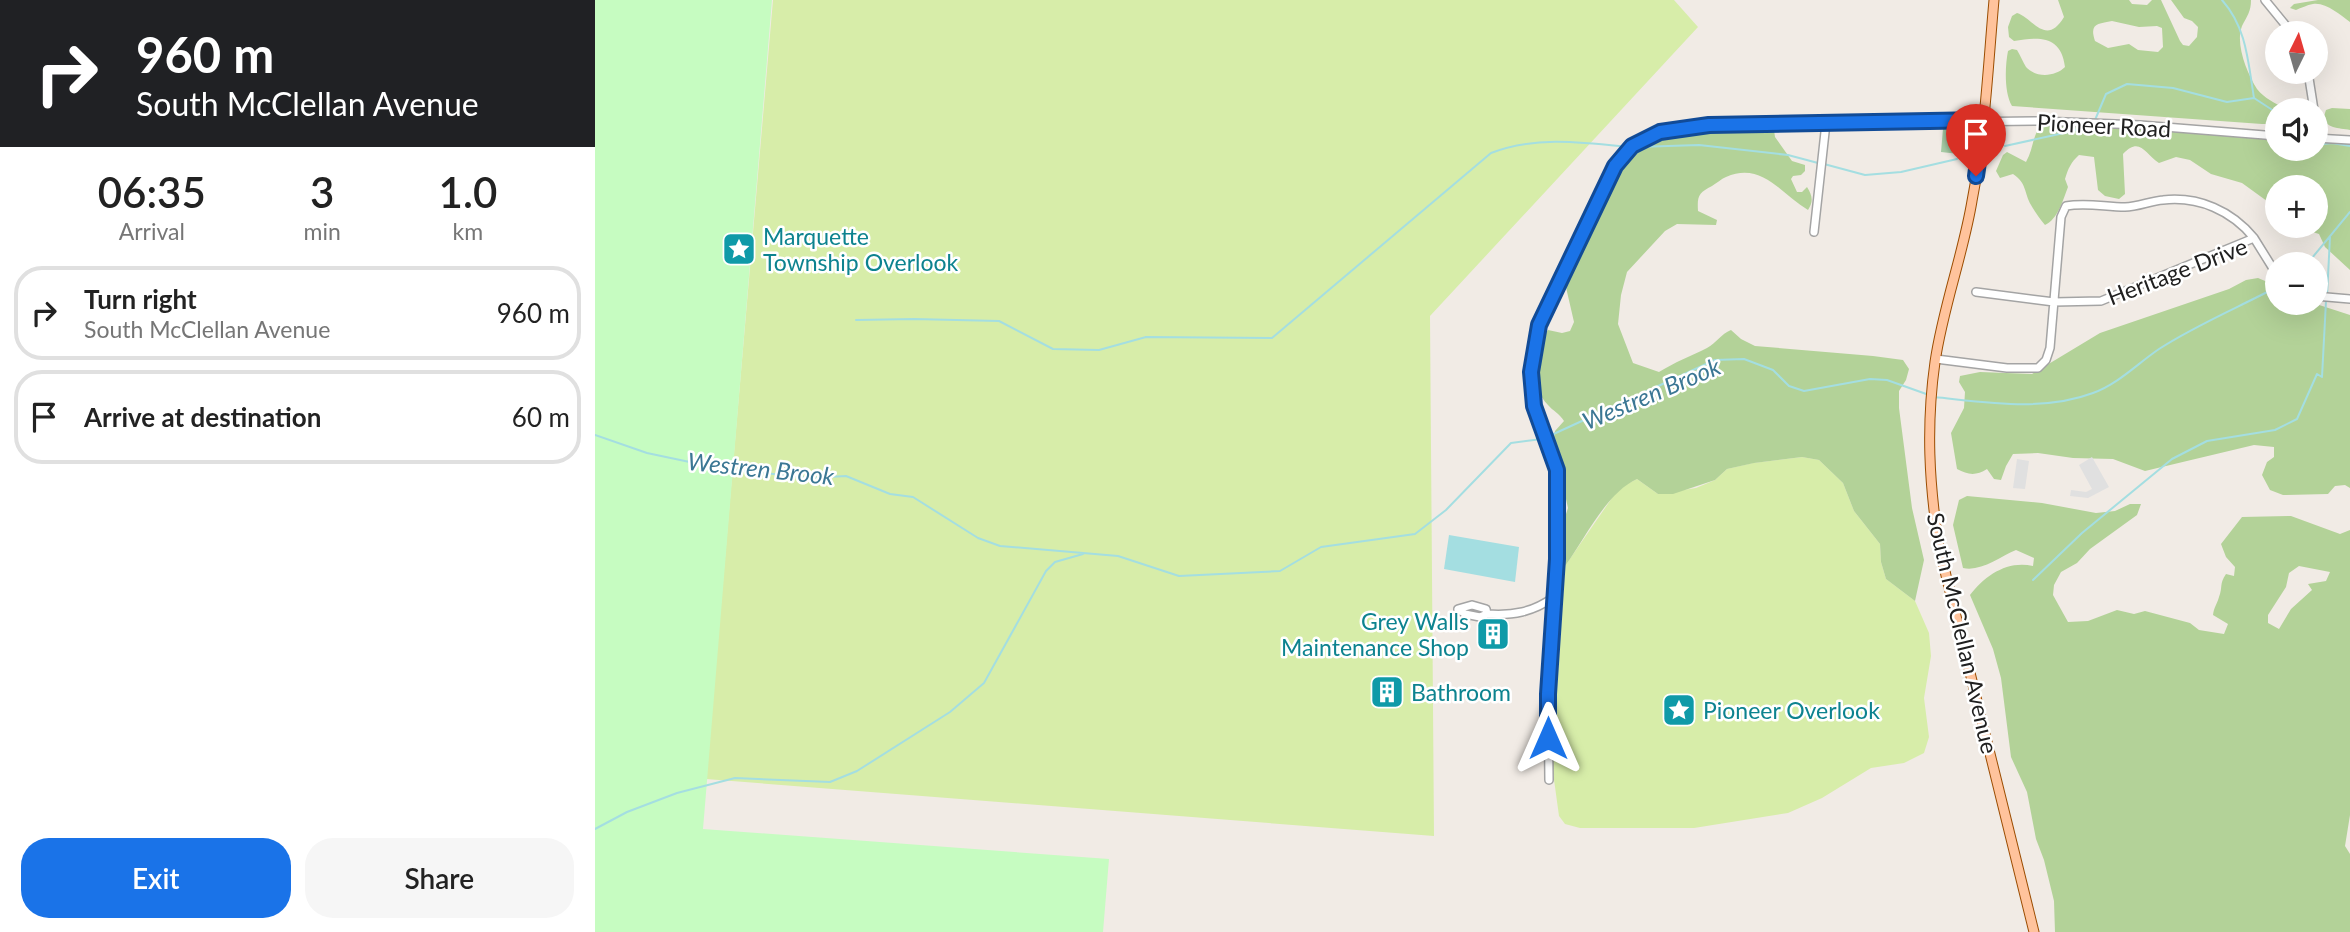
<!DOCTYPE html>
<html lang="en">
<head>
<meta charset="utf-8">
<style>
	:root { --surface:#fff; --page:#f6f6f6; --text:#222; --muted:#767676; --line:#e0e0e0; --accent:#1a73e8 }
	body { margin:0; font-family:Lato,sans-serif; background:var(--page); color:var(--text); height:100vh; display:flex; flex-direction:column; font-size:26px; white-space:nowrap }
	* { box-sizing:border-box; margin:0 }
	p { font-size:23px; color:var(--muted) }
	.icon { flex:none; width:38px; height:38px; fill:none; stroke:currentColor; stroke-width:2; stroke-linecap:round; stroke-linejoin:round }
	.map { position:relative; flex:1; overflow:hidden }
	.drawer { display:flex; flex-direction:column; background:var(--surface); width:595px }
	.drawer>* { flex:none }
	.top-card { background:#202124; color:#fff; overflow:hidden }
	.needle { width:46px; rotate:5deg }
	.buttons { position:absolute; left:1670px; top:21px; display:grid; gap:14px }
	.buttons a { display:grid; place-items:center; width:63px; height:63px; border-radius:50%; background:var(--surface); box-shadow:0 7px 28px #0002; font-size:35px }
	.pin { position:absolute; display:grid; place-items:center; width:60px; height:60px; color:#fff; margin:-72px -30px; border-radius:50% 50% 50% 0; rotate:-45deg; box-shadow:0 0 7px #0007 }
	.pin .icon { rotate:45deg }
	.me { position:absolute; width:77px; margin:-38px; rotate:0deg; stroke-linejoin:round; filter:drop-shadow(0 0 5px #0008) }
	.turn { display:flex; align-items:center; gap:24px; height:147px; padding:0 21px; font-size:32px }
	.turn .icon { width:91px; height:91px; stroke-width:2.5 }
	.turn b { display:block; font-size:49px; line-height:60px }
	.eta { display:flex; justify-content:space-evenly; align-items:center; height:119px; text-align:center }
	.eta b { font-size:42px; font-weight:600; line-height:49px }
	.button { display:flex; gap:14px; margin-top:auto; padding:14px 21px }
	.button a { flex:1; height:80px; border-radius:28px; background:var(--accent); color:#fff; font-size:28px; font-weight:600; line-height:80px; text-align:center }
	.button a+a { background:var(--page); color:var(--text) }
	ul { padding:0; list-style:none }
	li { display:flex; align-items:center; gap:21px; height:94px; margin:0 14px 10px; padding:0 7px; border:4px solid var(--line); border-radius:28px }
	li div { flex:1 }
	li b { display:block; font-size:26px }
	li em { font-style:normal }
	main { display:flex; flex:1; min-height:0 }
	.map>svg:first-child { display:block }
	.grass { fill:#d7eda9 }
	.forest { fill:#b3d298; fill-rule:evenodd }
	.cemetery { fill:#a6cba5 }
	.park { fill:#c6fcc1 }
	.parking { fill:#e0e0e0 }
	.water { fill:#a4dee1 }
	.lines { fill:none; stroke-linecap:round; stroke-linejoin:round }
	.stream { stroke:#a4dee1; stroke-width:2 }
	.minor-casing { stroke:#a4a4a4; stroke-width:10 }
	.major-casing { stroke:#9b4c00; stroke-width:11 }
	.minor { stroke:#fff; stroke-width:7 }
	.major { stroke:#ffc39c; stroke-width:9 }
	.route-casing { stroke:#114b97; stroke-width:18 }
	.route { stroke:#1a73e8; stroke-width:12 }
	.labels { text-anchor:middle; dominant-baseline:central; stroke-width:5; stroke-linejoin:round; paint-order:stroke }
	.street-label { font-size:23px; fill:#202020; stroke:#fff }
	.culture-label { font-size:23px; fill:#0d838f; stroke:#fff; text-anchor:start }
	.water-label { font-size:24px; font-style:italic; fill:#3b7794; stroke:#fff }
</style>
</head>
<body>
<main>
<section class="drawer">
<div class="top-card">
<div class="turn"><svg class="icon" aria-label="right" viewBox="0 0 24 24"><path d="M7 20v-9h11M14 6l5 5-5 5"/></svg><div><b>960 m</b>South McClellan Avenue</div></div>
</div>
<div class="eta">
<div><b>06:35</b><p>Arrival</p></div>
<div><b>3</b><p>min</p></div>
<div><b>1.0</b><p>km</p></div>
</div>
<ul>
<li><svg class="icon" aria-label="right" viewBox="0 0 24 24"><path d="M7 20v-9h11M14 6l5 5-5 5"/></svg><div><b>Turn right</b><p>South McClellan Avenue</p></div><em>960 m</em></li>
<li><svg class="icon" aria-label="arrive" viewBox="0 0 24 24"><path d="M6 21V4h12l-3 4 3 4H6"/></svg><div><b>Arrive at destination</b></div><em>60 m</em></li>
</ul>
<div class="button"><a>Exit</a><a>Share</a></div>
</section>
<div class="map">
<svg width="1755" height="932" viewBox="0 0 1755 932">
	<rect width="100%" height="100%" fill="#f1ebe5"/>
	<path class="grass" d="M178,0H1079L1103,27L835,316L839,836L111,779Z
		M1207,457L1224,460L1248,483L1259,511L1285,544L1286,562L1291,579L1320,601L1334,633L1336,656L1329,698L1334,737L1329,753L1309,763L1276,768L1227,798L1193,813L1099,828H985L970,824L964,816L957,765L970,566L1019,495L1032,484L1042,479L1063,494L1101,488L1120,480L1132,469L1158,463Z"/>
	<path class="forest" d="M1463,0H1534L1537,4L1552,5L1557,0H1566L1585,41L1588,45L1594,46L1602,37L1603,27L1597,21L1589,18L1576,0H1656C1656,12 1652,16 1647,26C1640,44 1652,73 1662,89C1669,98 1680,103 1689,108L1702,101H1708L1711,110H1682V124H1667L1417,106C1409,93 1410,66 1413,51L1417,49L1422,50C1425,55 1428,62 1431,67C1441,78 1460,77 1470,67C1466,35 1444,37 1419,41L1414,37L1413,27L1417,16L1422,13C1438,18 1451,47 1469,17ZM1517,21L1544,27L1562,26L1567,28L1568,47L1563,52L1543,50L1534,44L1513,48L1500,41C1494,23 1503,24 1517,21Z
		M1723,0H1755V22C1745,15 1731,2 1718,4C1712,5 1706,8 1701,10L1695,8L1699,4Z
		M1737,108L1755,109V130C1742,128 1724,128 1731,110Z
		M1475,125L1682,139V149H1720V141L1755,143V270L1730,247L1724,234L1708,229L1699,232L1693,226H1720V187H1682V212L1676,204L1647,183L1616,174L1595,160L1581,157L1564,163C1550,154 1545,136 1528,154L1530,194L1524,199L1510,196L1503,190L1499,157L1484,155C1476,162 1473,169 1470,179L1473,187C1468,200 1463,219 1450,225C1445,219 1440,212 1436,205C1429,193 1432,183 1418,174L1405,178L1401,171L1408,155L1412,152L1431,162C1438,150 1437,138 1445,126Z
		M1170,129L1179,130L1180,137L1197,161L1210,165V171L1206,175L1198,176L1196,179L1202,192H1207L1212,187C1217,195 1219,201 1213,210C1186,194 1167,161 1131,177C1126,179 1122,183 1117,186C1104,193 1102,195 1103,211L1122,220L1121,225L1082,224L1070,231L1032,272L1026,295L1023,324L1038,363L1064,372C1080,362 1096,356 1112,348C1121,343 1126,334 1136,330L1146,339L1160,346L1278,356L1308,360L1314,369L1311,380L1304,391V408L1317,508L1329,560L1320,601L1291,579L1286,562L1285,544L1259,511L1248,483L1224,460L1207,457L1159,463L1132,469L1120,480L1078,494H1063L1042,479C1011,493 990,539 970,566L967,541L968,523L973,508L969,490L971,470L958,442L960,431L969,421C964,413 958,411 953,405C934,386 937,350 953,330L967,333L975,331L979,322L970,283L1014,186L1029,163L1050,144L1070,137L1120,130Z
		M1663,278L1682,286V303H1718L1755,315V488L1750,485L1740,486L1733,494L1688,495L1675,490L1667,475L1672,462L1679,457V447L1659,445L1550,471L1518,459L1478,458L1443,453L1418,454L1411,466L1406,480L1399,479L1392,469C1381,476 1373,475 1362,469L1356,433L1369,408L1370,392L1364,382L1365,376L1385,372L1437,374L1505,333L1634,289L1651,280Z
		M1372,496L1447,503L1501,513L1520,511L1535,504H1546L1542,515L1495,549L1482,563L1466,572L1459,585L1458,595L1473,622L1493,621L1522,610L1539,614L1550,611L1595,623L1604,630L1629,634L1633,624L1618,615C1619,607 1622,604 1624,597C1628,587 1624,584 1631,574L1639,576L1640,567L1631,557L1626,544L1647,517L1696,516L1745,534L1755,530V815L1750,846L1755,854V932H1460L1459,901L1449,860L1441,839L1432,792L1416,757L1406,678L1398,649L1375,595C1390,575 1413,560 1438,566L1439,558L1421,550C1404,557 1386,572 1368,568L1358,525L1364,500ZM1704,566L1735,572L1731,581L1713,584L1717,590L1696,609L1684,629L1673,623V615L1691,587L1694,573Z"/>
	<path class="cemetery" d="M1348,129L1366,131L1364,154L1346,152Z"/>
	<path class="park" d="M0,0H177L108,829L514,859L508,932H0Z"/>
	<path class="parking" d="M1497,457L1514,487L1493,498L1475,496L1476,490L1491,492L1497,489L1484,465Z
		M1422,459L1434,461L1430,489L1418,488Z"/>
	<path class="water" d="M854,535L924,547L920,582L849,569Z"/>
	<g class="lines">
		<path class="stream" d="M1627,0C1652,28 1653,62 1659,98L1682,113
			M1500,120L1511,94L1532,84L1578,88L1632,102L1659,98
			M1720,145L1737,143L1755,146
			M1410,146L1478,131L1486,127
			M1042,147L1104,145L1193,155L1223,163
			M1229,164L1270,175L1306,172L1362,159
			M1712,264L1755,212
			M1732,296L1735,237
			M261,320L319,319L404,321L458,349L504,350L551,337L677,338L896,153C940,136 986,142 1033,147
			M1339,397C1390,402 1448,412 1498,393C1523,384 1542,364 1564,349C1599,326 1644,307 1682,287
			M0,435L52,453L123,468L215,478L251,476L295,494L318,497L383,538L405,546L523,556L584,576L685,571L726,547L820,534L851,510L916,443L947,439
			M952,437L1120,360L1149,359L1178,370L1194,386L1209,391L1275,379L1292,380L1334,395
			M1438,580L1487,533L1577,459L1612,441L1680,430L1702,419L1722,374L1727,377L1731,301
			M0,829L32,812L82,793L140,778L235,782L262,771L355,712L389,683L451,571L460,562L488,554"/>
		<defs>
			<path id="minor" d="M1670,0L1697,33
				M1713,72L1719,110
				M1720,138L1755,140
				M1219,232L1231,123
				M1381,292L1459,302L1506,301L1659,238L1682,275
				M1720,296L1755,299
				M1341,359L1412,368H1443L1451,360L1455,348L1466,217L1471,206C1491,202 1510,207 1530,207C1543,207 1555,201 1568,200C1604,196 1637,211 1659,238
				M892,614L885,617L870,614L863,609L877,605L891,609L892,614C918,616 938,612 959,597
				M954,780L953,693L962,559V470L939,406L936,372L944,325L1020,166L1037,146L1065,132L1114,125L1446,121L1545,125L1682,136"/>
			<path id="major" d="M1399,0C1393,67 1390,134 1377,201C1368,255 1348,307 1340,362C1331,426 1334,483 1344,547L1439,932"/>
		</defs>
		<use href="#minor" class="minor-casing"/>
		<use href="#major" class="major-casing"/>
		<use href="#minor" class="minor"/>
		<use href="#major" class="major"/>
	</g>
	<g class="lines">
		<defs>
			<path id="route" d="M953,738V694L962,559V470L939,406L936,372L944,325L1020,166L1037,146L1065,132L1114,125L1389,120L1381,176"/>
		</defs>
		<use href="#route" class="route-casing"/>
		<use href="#route" class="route"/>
	</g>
	<defs>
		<symbol id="sight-square" viewBox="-11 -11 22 22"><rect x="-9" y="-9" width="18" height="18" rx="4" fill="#0f9aa8" stroke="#fff"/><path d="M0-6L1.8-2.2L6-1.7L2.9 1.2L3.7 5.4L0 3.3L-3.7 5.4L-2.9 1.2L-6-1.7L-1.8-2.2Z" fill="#fff"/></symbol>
		<symbol id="building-square" viewBox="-11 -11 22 22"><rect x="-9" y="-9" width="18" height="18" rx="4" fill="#0f9aa8" stroke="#fff"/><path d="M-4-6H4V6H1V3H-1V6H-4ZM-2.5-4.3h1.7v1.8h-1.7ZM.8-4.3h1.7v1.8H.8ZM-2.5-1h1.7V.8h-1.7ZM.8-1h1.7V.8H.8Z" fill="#fff"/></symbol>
	</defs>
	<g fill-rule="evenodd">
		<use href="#sight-square" x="125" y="230" width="38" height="38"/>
		<use href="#building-square" x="879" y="615" width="38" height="38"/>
		<use href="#building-square" x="773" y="673" width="38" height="38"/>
		<use href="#sight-square" x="1065" y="691" width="38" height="38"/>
	</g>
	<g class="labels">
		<g class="street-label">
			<text transform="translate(1509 125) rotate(3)">Pioneer Road</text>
			<text transform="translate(1582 271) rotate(-21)">Heritage Drive</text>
			<text transform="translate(1368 633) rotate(77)">South McClellan Avenue</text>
		</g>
		<g class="culture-label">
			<text x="168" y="236">Marquette<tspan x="168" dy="26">Township Overlook</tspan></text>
			<text x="874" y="621" text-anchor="end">Grey Walls<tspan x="874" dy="26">Maintenance Shop</tspan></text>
			<text x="816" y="692">Bathroom</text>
			<text x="1108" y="710">Pioneer Overlook</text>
		</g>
		<g class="water-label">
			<text transform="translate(1056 393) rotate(-23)">Westren Brook</text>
			<text transform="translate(166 468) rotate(6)">Westren Brook</text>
		</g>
	</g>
</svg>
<div class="buttons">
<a><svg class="needle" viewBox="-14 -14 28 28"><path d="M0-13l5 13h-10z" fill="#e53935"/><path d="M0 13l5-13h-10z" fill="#767676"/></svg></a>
<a><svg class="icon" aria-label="sound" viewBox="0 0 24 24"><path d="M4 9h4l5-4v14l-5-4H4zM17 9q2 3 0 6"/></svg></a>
<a>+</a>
<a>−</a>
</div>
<div class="pin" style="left:1381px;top:176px;background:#d93025"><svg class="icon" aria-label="arrive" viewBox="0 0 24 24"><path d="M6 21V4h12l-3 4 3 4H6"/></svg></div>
<svg class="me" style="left:953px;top:738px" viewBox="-20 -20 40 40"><path d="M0-17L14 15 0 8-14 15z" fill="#1a73e8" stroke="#fff" stroke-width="4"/></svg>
</div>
</main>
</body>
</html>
